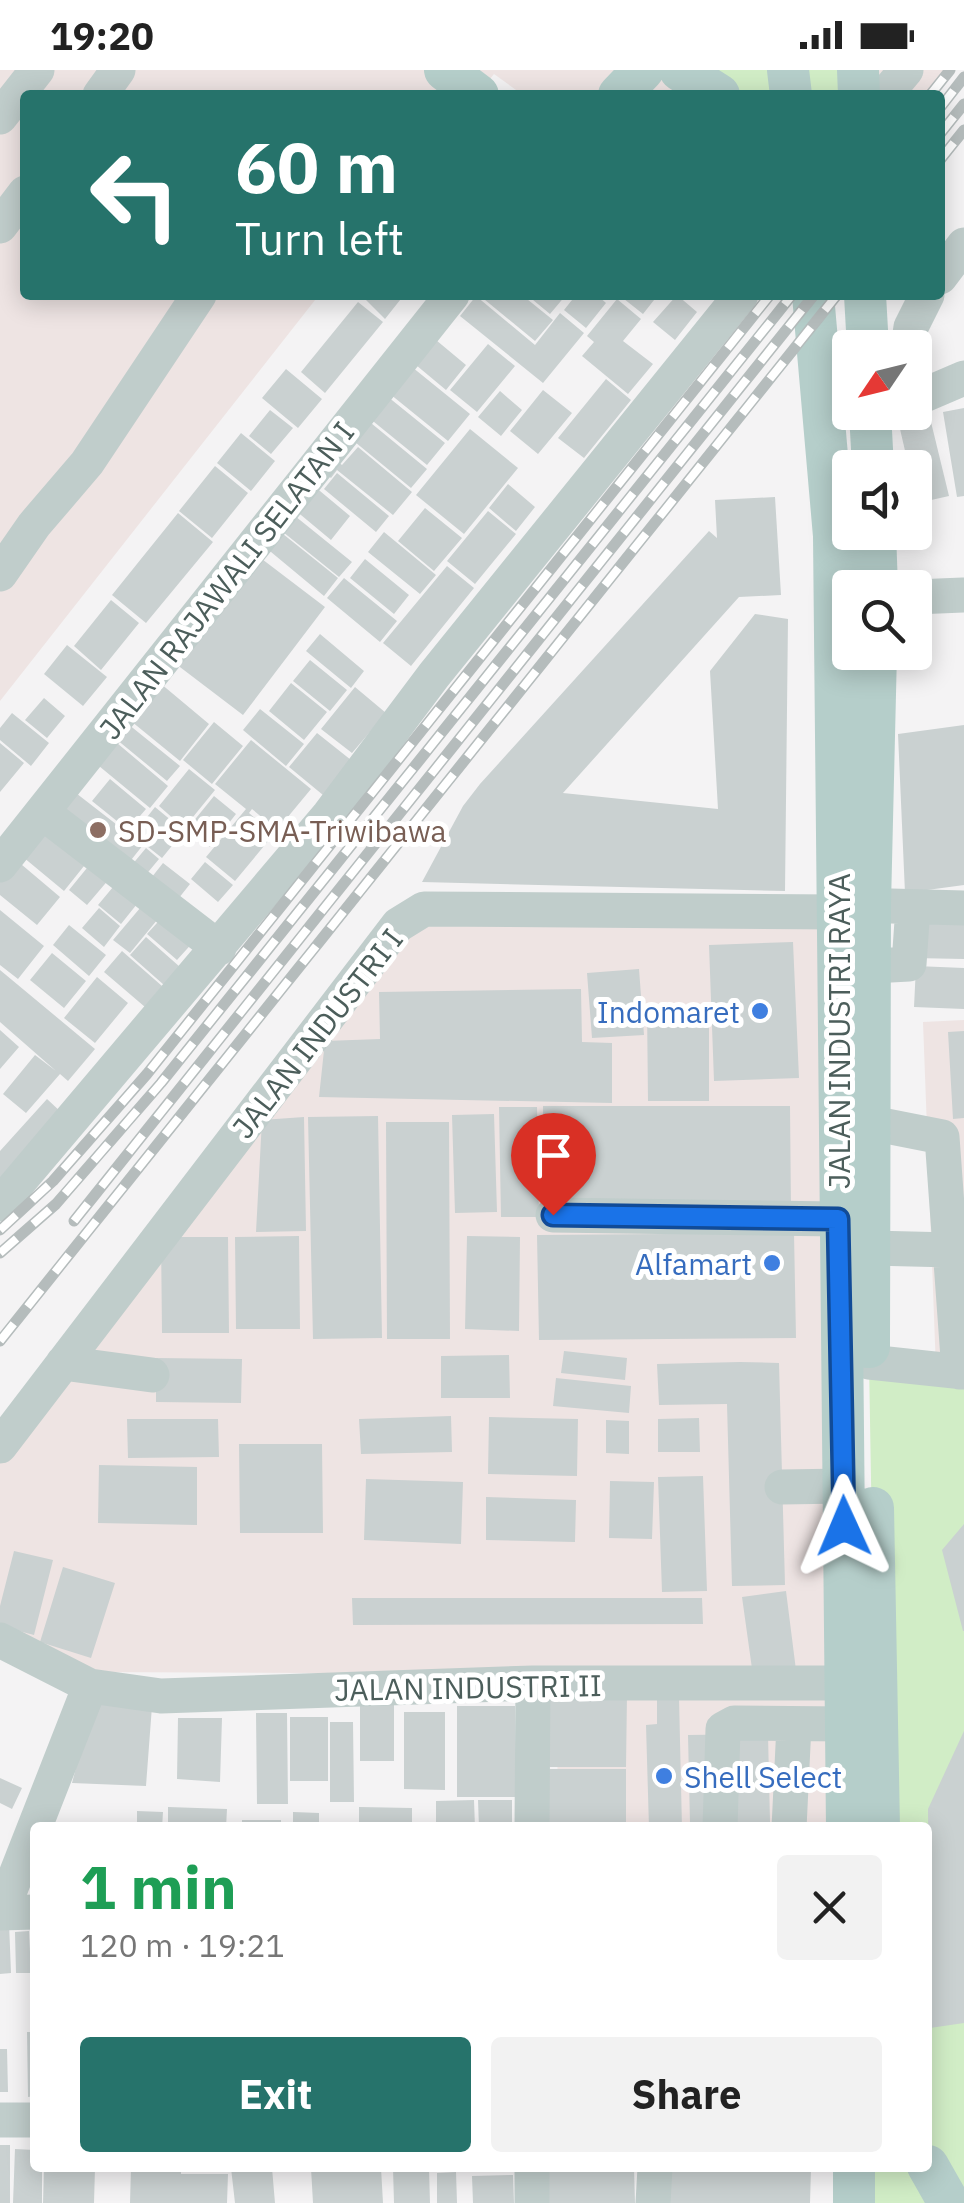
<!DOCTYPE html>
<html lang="en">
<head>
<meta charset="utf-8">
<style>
	:root { --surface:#fff; --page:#f2f2f2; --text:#222; --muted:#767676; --accent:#26736b }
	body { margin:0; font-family:"IBM Plex Sans",sans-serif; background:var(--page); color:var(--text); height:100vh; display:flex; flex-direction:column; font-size:38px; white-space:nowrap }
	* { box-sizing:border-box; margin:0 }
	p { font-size:32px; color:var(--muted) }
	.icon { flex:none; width:55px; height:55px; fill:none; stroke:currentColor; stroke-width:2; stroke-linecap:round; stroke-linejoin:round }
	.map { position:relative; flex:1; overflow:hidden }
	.drawer { position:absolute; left:30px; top:1752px; width:902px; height:350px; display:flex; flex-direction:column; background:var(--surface); border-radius:10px; box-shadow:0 5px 25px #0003 }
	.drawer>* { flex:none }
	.top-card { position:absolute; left:20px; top:20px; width:925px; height:210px; border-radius:10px; box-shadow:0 5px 25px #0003; background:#26736b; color:#fff; overflow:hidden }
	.needle { width:65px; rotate:235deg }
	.fabs { position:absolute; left:832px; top:260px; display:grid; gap:20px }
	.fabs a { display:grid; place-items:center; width:100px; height:100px; border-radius:10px; background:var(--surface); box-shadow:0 5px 25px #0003; font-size:50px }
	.pin { position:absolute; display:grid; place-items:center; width:85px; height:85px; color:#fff; margin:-102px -42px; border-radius:50% 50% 50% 0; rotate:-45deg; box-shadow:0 0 10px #0007 }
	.pin .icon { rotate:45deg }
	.me { position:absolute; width:110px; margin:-55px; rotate:359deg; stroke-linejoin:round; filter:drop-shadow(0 0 8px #0008) }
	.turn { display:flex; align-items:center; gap:35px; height:210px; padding:0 50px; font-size:45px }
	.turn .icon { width:130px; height:130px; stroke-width:2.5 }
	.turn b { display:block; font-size:70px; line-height:85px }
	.round { display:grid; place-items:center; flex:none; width:105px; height:105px; border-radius:10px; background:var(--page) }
	.summary { display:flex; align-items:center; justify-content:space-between; height:170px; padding:0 50px }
	h1 { font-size:60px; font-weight:800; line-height:75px; color:#1e9e55 }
	.button { display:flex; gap:20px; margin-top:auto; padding:20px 50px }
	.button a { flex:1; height:115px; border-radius:10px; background:var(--accent); color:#fff; font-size:40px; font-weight:800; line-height:115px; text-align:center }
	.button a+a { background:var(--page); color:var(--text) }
	.status { display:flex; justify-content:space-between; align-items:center; height:70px; padding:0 50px; background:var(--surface); direction:ltr }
	.status svg { height:28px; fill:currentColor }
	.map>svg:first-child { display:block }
	.commercial { fill:#eee4e3 }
	.green { fill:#d1edc6 }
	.building { fill:#cad1d1 }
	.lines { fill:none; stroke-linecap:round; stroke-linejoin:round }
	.minor { stroke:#c0cdcb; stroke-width:35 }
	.major { stroke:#b5ceca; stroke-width:42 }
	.rail-casing { stroke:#b5bcbc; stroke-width:11 }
	.rail { stroke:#fff; stroke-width:8; stroke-dasharray:22; stroke-linecap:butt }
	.route-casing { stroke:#114b97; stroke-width:25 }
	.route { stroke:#1a73e8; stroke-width:18 }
	.education-dot { fill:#8d6e63; stroke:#fff; stroke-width:4 }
	.shop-dot { fill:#3f7fe0; stroke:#fff; stroke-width:4 }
	.labels { text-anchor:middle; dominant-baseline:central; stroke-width:10; stroke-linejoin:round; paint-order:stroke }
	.street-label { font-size:30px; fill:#4c5e5b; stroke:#fff }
	.education-label { font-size:30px; fill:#785e54; stroke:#fff; text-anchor:start }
	.shop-label { font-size:30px; fill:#366cbe; stroke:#fff; text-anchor:end }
</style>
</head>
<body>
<div class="status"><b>19:20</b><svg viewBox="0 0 49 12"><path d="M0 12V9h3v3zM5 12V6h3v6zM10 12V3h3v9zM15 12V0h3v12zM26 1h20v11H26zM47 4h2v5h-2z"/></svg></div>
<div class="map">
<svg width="964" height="2133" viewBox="0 0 964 2133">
	<rect width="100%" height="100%" fill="#f4f3f4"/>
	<path class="commercial" d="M0,0H948L928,25H523L494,4L477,25H25V225H319L0,631Z
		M836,841L848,1757H559L555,1604L88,1602L0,1561V1381L398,855Z
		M964,950V1300H936L923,952Z"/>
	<path class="green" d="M680,0H857L858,25H719Z
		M869,1292L964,1296V2133H854V2098H928V1758L877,1757Z"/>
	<path class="building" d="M361,225H404L385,249Z
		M479,225H522L553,250L535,271Z
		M527,225H566L550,244Z
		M576,225H597L606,233L586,258L564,240Z
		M619,225H658L643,244Z
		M677,225L697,242L675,270L653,252Z
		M476,226L535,275L560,243L584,263L543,313L460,246Z
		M617,229L641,249L623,271L653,294L628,324L582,286L594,272L587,266Z
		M358,232L383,252L325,323L301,302Z
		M436,270L466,295L446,320L416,295Z
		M488,274L515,296L477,342L450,320Z
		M412,297L470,344L448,371L390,324Z
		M286,299L322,329L298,358L262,328Z
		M606,309L631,330L584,388L558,368Z
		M543,320L572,343L538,384L510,361Z
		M500,321L522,340L501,366L478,347Z
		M382,322L445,373L427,395L363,343Z
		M964,338V426L957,427L943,342Z
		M270,340L293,358L271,384L249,366Z
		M360,344L427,399L411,418L344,363Z
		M931,352L949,426L918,433L915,398H909L900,359Z
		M470,359L518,398L464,464L416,425Z
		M241,363L275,391L251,421L217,393Z
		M358,377L412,422L393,445L337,400L331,408L319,399L330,385L342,395Z
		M215,396L248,423L212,468L179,441Z
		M337,403L389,446L376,462L324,419Z
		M508,414L535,437L516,461L489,438Z
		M314,416L350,446L331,470L295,440Z
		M775,427L781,525L739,527L563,723L718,739L710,601L755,544L788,549L785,821L422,812L463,736L480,714L709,461L717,468L715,430Z
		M425,438L462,468L434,501L398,471Z
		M488,441L516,464L475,514L447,491Z
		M178,443L213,472L146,553L112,525Z
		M295,446L352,492L339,507L283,462Z
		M278,460L338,508L324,526L265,477Z
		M384,462L436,505L420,524L368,482Z
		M254,483L325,537L243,645L172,591Z
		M365,489L409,525L394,544L350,508Z
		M447,496L474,518L411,596L383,573Z
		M344,508L397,551L380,572L327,528Z
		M111,530L139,553L101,600L74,576Z
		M320,564L364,601L351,618L306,581Z
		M67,575L107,607L83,636L44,604Z
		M310,590L347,620L330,641L293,611Z
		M154,608L209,654L180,691L126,647Z
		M291,613L327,642L304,670L269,641Z
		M355,617L386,643L352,683L321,659Z
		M44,628L65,646L47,668L25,650Z
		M260,639L304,674L286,696L243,660Z
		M12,643L49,673L31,696L0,670V658Z
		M214,652L243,676L212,714L183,690Z
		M128,654L180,696L167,711L116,669Z
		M964,655V815L905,823L898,664Z
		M317,663L351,690L323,725L289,697Z
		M251,670L311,719L277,760L252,739L249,743L274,764L235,811L206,787L246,739L215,714Z
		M0,673L24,693L0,722Z
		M117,673L168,716L150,738L99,696Z
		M189,699L215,720L184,758L159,736Z
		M110,709L146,739L128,760L92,731Z
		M72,720L143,775L124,799L53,745Z
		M214,726L236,744L210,777L188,758Z
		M155,737L184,761L162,788L133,765Z
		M47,758L88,791L64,821L23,787Z
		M146,778L159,789L139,813L126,802Z
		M15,789L60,827L37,855L0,825V807Z
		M205,792L233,815L218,832L191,809Z
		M91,793L110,808L87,835L69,820Z
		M163,793L190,814L171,838L144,817Z
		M118,811L141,829L121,854L98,835Z
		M146,831L162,844L130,883L113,870Z
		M99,838L120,856L104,877L82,858Z
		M0,840L44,876L18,909L0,895Z
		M166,843L196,869L177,890L147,864Z
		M913,848L964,849V889L913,888Z
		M69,855L106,885L89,906L53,875Z
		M146,867L180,897L164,915L130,885Z
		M793,872L799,1008L714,1011L709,875Z
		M122,881L162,916L145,937L104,902Z
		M52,883L86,911L64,938L30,910Z
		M916,896L964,898V939L914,937Z
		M639,899L644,965L592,968L587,903Z
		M0,900L95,979L68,1011L60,1004L26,1043L3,1024L35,985L56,1001L0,952Z
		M97,907L128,933L95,973L64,948Z
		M581,919L582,972L612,973V1033L319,1027L325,971L380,969L379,922Z
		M647,936L709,937V1031H648Z
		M0,960L19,977L0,999Z
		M964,961V1048L953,1049L948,962Z
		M47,1029L62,1043L0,1111V1081Z
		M543,1036H790L791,1141H544Z
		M499,1037H537L539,1147H501Z
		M494,1044L497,1142L455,1143L452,1045Z
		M378,1046L382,1268L313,1269L308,1047Z
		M304,1047L306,1161L256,1162L262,1050Z
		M386,1052H449L450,1269H387Z
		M794,1163L796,1268L539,1270L537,1165Z
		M299,1166L300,1259H236L235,1167Z
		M467,1166L520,1167L519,1261L465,1259Z
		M161,1167H228L229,1263H162Z
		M564,1281L627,1288L625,1310L561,1303Z
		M509,1285L510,1328H441V1286Z
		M156,1288L242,1289L241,1333L156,1332Z
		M740,1292L779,1293L785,1515L732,1516L727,1334L659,1335L657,1294Z
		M556,1308L631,1316L629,1343L553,1336Z
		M451,1346L452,1382L361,1384L359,1349Z
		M489,1347L578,1349L577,1406L488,1404Z
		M699,1348L700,1382H658V1349Z
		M127,1349H218L219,1387L128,1388Z
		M606,1350L629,1351V1384L606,1383Z
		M239,1374H322L323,1463H240Z
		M99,1395L197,1397V1455L98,1453Z
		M703,1406L707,1521L662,1522L658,1407Z
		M366,1409L463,1412L461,1474L364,1470Z
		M610,1411L654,1412L652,1469L609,1468Z
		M486,1427L576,1430L575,1472L486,1470Z
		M964,1454V1561H963L942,1480Z
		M14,1481L53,1490L34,1565L0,1556V1536Z
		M63,1497L115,1513L91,1588L40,1572Z
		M786,1521L797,1608L754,1613L742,1527Z
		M352,1528H702L703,1554L353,1555Z
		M544,1624H627L626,1697H543Z
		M679,1627L682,1758H649L646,1655L657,1654V1628Z
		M360,1628H394V1691H360Z
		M94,1630L152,1636L146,1716L72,1713Z
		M457,1636H515L516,1727H457Z
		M404,1642H445V1720L404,1719Z
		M256,1643H287L288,1734H257Z
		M290,1647H328V1711H290Z
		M178,1648H222L220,1712L177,1709Z
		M330,1652H353L354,1732H330Z
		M964,1661V1953L930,1958L928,1739Z
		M768,1664L770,1752L690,1753L688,1665Z
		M542,1699H626V1758H543Z
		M0,1708L22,1718L12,1739L0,1733Z
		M474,1730L475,1758H436V1731Z
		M478,1730H512V1758H479Z
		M168,1737L227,1739L226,1758H168Z
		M359,1737L412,1738V1758H359Z
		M137,1741L163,1742L162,1758H137Z
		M293,1742L319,1743V1758H293Z
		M242,1750H281V1758H242Z
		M9,1853L11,1903L0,1904V1854Z
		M29,1861L31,1903H16L15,1862Z
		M27,1962H35V2026L28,2027Z
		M0,1979H7L8,2022H0Z
		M0,2075H10V2133H0Z
		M15,2079L35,2080V2098H42V2133H13Z
		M44,2098H95L94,2133H43Z
		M131,2098H181V2104H228L227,2133H130Z
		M231,2098H272L275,2133H235Z
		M311,2098H381L383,2133H313Z
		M393,2098H429L430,2133H394Z
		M542,2098H634L635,2133H543Z
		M658,2098H811L810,2133H658Z
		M456,2102L457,2133H437V2103Z
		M513,2105L514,2133H473L472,2106Z"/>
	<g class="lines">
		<path class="minor" d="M100,25L118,0
			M885,25L906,0
			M0,47L37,0
			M0,156L25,123
			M940,207L964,175
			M908,278L911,257L927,225
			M915,329L964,308
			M0,504L34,455L87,393L199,225
			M915,527L963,525
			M42,742L219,878
			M0,795L452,225
			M891,836L964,838
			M872,896L909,894L913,837
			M871,1053L942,1067L959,1302
			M0,1134L329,745L434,605L741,225
			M553,1145L838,1149
			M871,1178L952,1180
			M869,1292L964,1302
			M63,1293L152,1305
			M0,1376L398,855L424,839L839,842
			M782,1417L844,1416
			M0,1570L90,1616
			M532,1758L533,1613
			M720,1758L723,1659L734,1653L847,1654
			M789,1758L794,1655
			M0,1843L35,1842
			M1,1843L90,1616L161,1626L533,1613H846
			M0,2050H35
			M532,2133V2098
			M653,2133L655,2098"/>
		<path class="major" d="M445,0L478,25
			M680,0L719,25
			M788,0L791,25
			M858,0L859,25
			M619,25L643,0
			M813,225L834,466L847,1758
			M865,225L868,278
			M870,342L873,398
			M875,462L877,518
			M869,1277L870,835L876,582
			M873,1438L879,1758
			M928,2096L949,2133
			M854,2098V2133"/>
		<defs>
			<path id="rail" d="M930,25L950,0
				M940,38L964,7
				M940,64L964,34
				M940,90L964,60
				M74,1151L814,225
				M0,1160L53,1111L147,1004L770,225
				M0,1183L56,1134L161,1013L792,225
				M0,1271L837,225"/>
		</defs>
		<use href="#rail" class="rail-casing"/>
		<use href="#rail" class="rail"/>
	</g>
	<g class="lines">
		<defs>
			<path id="route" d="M553,1145L838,1149L844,1456"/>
		</defs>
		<use href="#route" class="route-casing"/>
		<use href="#route" class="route"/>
	</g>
	<circle class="education-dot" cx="98" cy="760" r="10"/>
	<g class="shop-dot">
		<circle cx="760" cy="941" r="10"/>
		<circle cx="772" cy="1193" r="10"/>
		<circle cx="664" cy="1706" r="10"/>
	</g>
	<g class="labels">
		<g class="street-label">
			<text transform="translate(226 510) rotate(-52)">JALAN RAJAWALI SELATAN I</text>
			<text transform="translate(838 961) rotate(-90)">JALAN INDUSTRI RAYA</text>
			<text transform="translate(317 963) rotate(-52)">JALAN INDUSTRI I</text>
			<text transform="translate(468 1617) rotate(-1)">JALAN INDUSTRI II</text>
		</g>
		<g class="education-label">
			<text x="118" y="760">SD-SMP-SMA-Triwibawa</text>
		</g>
		<g class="shop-label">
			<text x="740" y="941">Indomaret</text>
			<text x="752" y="1193">Alfamart</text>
			<text x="684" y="1706" text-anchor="start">Shell Select</text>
		</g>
	</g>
</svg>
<div class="fabs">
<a><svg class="needle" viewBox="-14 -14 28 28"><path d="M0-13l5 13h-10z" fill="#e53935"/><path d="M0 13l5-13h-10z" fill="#767676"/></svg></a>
<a><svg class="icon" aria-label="sound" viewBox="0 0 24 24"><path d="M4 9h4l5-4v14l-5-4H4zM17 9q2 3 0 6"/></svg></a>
<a><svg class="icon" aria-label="search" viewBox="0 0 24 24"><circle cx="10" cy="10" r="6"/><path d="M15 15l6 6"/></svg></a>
</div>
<div class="pin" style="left:553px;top:1145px;background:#d93025"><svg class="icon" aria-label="arrive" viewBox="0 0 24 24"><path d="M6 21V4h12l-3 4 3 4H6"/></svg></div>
<svg class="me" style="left:844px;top:1456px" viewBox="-20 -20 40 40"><path d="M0-17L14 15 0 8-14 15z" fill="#1a73e8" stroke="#fff" stroke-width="4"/></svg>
<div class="top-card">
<div class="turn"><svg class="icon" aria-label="left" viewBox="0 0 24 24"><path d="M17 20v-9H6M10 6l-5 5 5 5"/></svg><div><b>60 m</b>Turn left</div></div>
</div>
<section class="drawer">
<div class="summary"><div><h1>1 min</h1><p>120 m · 19:21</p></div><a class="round"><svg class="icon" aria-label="close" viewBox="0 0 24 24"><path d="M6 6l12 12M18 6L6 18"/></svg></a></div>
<div class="button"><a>Exit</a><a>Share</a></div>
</section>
</div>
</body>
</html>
